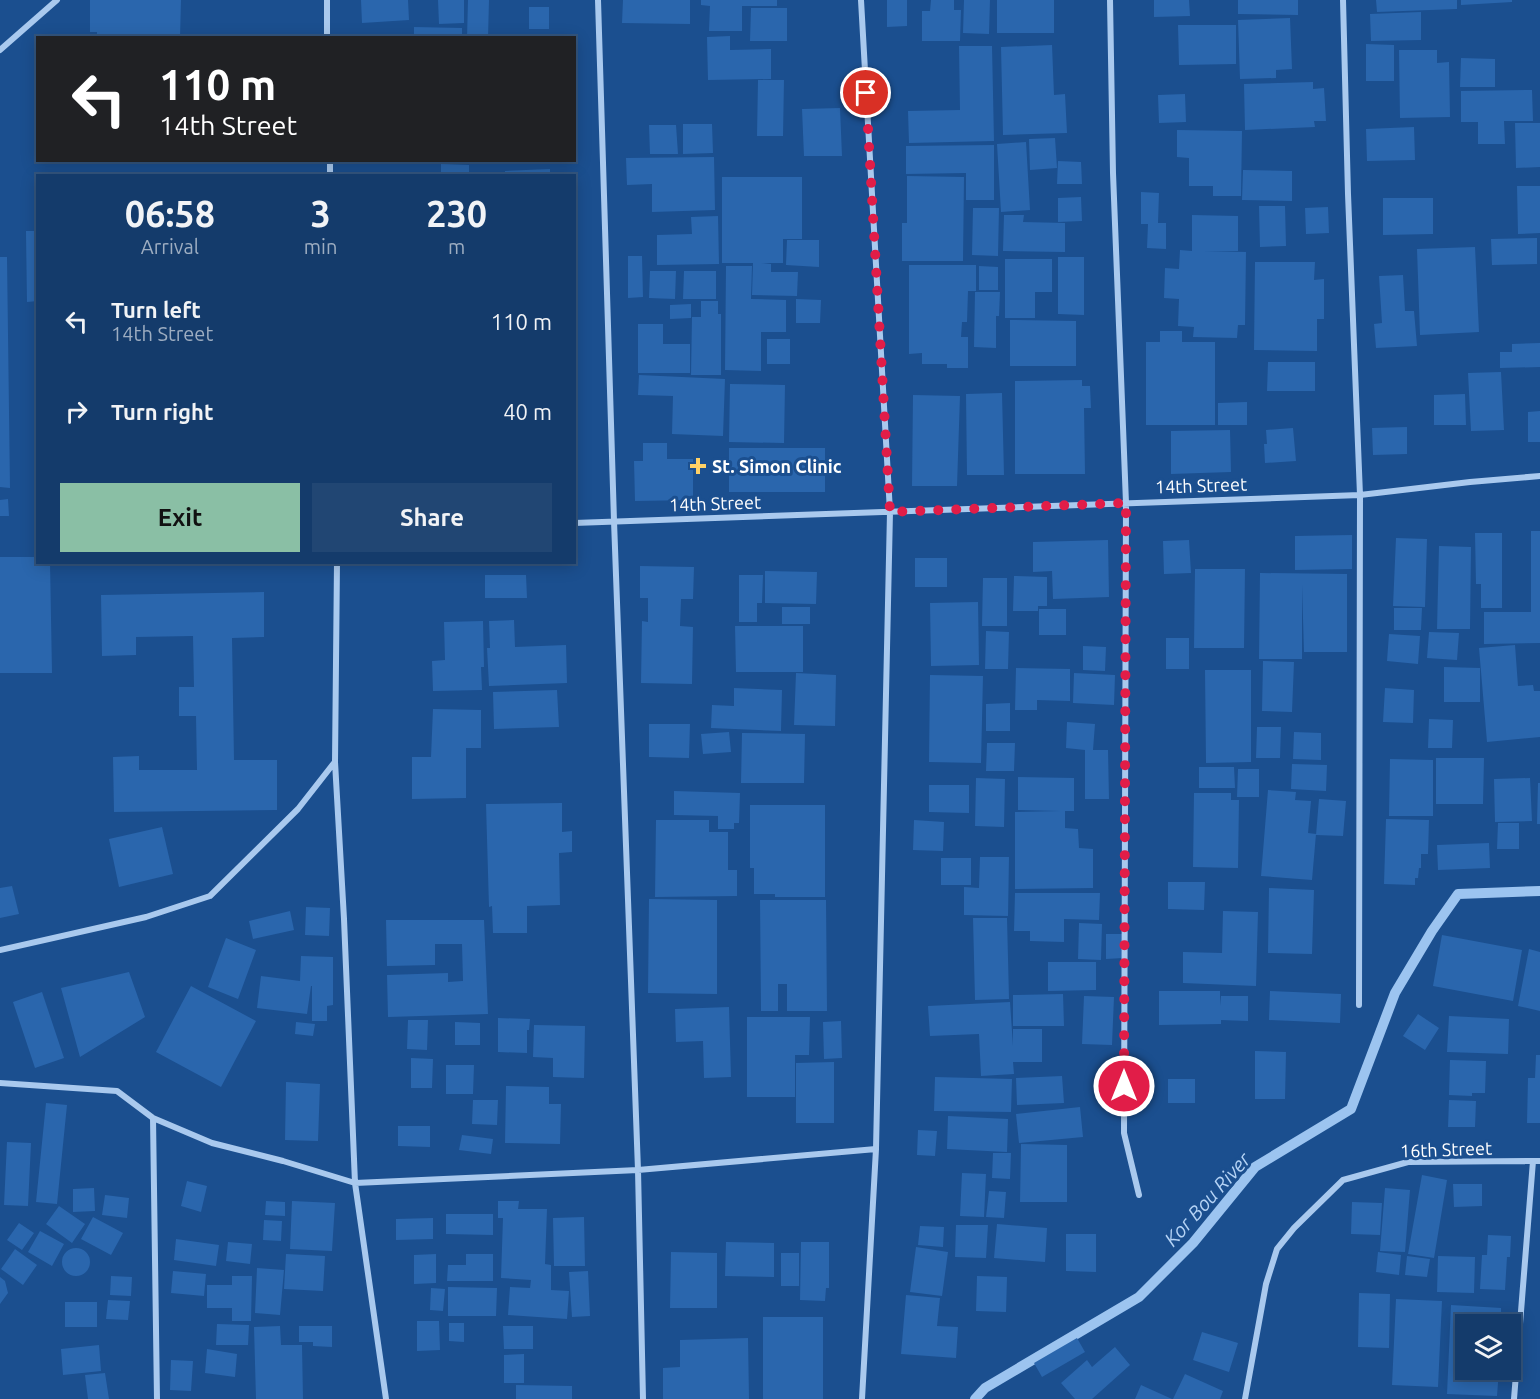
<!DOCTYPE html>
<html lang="en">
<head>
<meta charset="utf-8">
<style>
	:root { --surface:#143b6b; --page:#214673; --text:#f1f3f6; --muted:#9dadc1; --line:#33557e; --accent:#8abfa5 }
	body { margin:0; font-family:Ubuntu,sans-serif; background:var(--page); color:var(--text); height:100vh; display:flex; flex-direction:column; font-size:22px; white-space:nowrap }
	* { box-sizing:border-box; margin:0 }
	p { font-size:20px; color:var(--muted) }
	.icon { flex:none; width:33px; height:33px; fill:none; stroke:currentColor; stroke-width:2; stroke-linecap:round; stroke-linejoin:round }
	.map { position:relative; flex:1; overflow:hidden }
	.drawer { position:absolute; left:36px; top:174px; width:540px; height:390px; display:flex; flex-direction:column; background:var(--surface); border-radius:0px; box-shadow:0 3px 15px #0003,0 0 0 2px var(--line) }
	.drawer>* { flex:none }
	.guide { position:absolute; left:36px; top:36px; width:540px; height:126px; border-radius:0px; box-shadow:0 3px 15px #0003,0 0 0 2px var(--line); background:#202124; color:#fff; overflow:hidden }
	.buttons { position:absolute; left:1455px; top:1314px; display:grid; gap:12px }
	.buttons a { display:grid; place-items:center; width:66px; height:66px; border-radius:0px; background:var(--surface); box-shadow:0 3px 15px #0003,0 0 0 2px var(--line); font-size:30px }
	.pin { position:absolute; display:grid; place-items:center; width:51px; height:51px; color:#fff; margin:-26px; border:3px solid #fff; border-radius:50%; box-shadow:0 2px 6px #0007 }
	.me { position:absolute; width:66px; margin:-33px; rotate:0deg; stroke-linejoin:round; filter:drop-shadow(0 0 4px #0008) }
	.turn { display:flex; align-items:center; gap:21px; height:126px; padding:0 24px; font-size:27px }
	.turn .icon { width:78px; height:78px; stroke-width:2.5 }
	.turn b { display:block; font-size:42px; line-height:51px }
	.eta { display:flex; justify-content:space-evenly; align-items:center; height:102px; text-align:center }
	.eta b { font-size:36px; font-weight:600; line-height:42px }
	.primary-button { display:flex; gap:12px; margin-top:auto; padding:12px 24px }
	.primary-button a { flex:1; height:69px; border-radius:0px; background:var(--accent); color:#111; font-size:24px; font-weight:600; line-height:69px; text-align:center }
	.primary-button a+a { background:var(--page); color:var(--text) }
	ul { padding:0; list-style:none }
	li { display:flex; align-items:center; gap:18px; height:90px; padding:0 24px }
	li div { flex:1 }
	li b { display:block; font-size:22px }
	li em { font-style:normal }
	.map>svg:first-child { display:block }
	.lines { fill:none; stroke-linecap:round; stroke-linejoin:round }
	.stream { stroke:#9cc4f0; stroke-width:10 }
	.building { fill:#2a66ad }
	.street { stroke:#a9c9ee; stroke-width:6 }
	.route { stroke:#e11d48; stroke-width:10; stroke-dasharray:0 18 }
	.poi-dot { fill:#ffd166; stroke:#1b4f8f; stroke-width:2 }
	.labels { text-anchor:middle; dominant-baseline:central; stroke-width:6; stroke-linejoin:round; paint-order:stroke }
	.poi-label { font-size:18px; font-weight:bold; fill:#fff; stroke:#1b4f8f; text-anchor:start }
	.street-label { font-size:18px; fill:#fff; stroke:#1b4f8f }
	.water-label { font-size:20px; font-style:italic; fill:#b5d3f5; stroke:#1b4f8f }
</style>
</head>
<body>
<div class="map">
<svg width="1540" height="1399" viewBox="0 0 1540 1399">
	<rect width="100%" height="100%" fill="#1b4f8f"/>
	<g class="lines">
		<path class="stream" d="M975,1399L985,1388L1139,1297L1193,1243L1255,1167L1351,1109L1395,993L1432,931L1458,894L1540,891"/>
	</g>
	<path class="building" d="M90,0H181L180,38H97V32H90Z
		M361,0H408L409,20L362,23Z
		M438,0H464V23L439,24Z
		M468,0H489L488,38H467Z
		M623,0H690V24L622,23Z
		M701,0H777V6H742V31H709L710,6L701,5Z
		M887,0H907V26L887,27Z
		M931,0H954V10H961L960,41H922V11H930Z
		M964,0H990L989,34L963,33Z
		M997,0H1054V33H997Z
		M1154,0H1189L1190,16L1154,17Z
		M1238,0H1298V15L1238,14Z
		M1376,0H1457V9L1377,12Z
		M1461,0H1512V2L1461,5Z
		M529,7H549V29H529Z
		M751,8H787V41H750Z
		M1421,12V40L1371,41L1370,14Z
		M1290,18L1292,69L1276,70V78L1240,79L1238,20Z
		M1178,25H1236V64L1179,65Z
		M414,27L462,28V38H414Z
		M730,36V50L771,49V79L708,80L707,37Z
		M1366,44L1394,45V81H1366Z
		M1052,45L1054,95L1065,94L1067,133L1003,135L1001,47Z
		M959,46H992L994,141L909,143L908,111L960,110Z
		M1399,50H1437V63L1449,62L1450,117L1400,118Z
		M1461,58L1495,59V87H1460Z
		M758,80H784L783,136H757Z
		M1313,82V89L1324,88L1326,121H1314L1315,127L1245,130L1244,84Z
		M1532,90L1533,121H1504L1505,144H1478V122H1461V91Z
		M1185,94L1186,122L1159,123L1158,95Z
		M840,108L842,156H804L802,109Z
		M1515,123H1540V167L1516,168Z
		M683,124H712L713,153L683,154Z
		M649,125H676L678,154H650Z
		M1414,127L1415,160L1367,161L1366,129Z
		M1177,130L1242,131L1241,196H1213V186H1189V158L1177,157Z
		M1055,138L1057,168L1030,170L1029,139Z
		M1026,142L1030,210L1001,212L997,144Z
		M994,145V200H966V173L906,174V146Z
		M714,157L715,210L652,212V184L627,185L626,158Z
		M1058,161L1081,162L1082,184H1057Z
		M441,164L469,165V176H441Z
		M550,169V176H505V171Z
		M1243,170L1292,171V201L1242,200Z
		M907,176L964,177L963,261H902V223H907Z
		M722,177H802V239H783V263H761L771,264V272H798L797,296L752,295L753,263H722Z
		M1517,186H1540V233L1518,234Z
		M1141,192L1159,193L1158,223H1166V249L1147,248L1148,224H1141Z
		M1081,197L1082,221L1058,222V198Z
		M1383,198H1433V234L1383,235Z
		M1259,206H1285L1286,246L1260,247Z
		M1328,207L1329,233L1306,234L1305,208Z
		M973,208H999L998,256L972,255Z
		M1004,215H1024L1023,222L1065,223V252L1003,251Z
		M1192,215L1238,216V251H1204L1246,252L1245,325H1238L1237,338L1193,337L1194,327L1178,326L1179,299L1164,298L1165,268L1179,269L1180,250L1192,251Z
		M718,216L719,264L657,265V235L692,234L691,217Z
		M26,231H38V301L27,302Z
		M1537,238V264L1492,265L1491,239Z
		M787,240H819V267L786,265Z
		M1475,247L1479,332L1420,335L1417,249Z
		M628,256H642L643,297L628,298Z
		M0,257H7L10,488L0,487Z
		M1058,257H1084V315L1058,314Z
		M1005,259H1052V292H1035V318H1005Z
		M1255,262H1315L1314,280L1324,279V319H1317V351L1254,350Z
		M909,265H976V291H968L967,322H962L961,337H968V368H947V364H922V353L909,354Z
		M726,266H752L751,299L786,300V332H761V371L725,370Z
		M979,266L998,267V290H979Z
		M650,271H676L675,299L649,298Z
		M684,271H716V299H683Z
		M1403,275L1405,311H1414L1417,346L1376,348L1374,324L1382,323L1379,276Z
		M975,292H1000L999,316H996V348L974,347Z
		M796,299L821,300L820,323H796Z
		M701,301H718V314H721V375H691L692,317H701Z
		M691,304V318L670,319V305Z
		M1010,320L1076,321V366H1010Z
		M638,324H663V344H690V373H638Z
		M1160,331H1182V342H1215V425H1146V342H1160Z
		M767,339H790V364H767Z
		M1540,343V367L1500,368V352H1512V344Z
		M1268,362H1315V391H1267Z
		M1501,372L1504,430L1471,431L1468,373Z
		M639,375L725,379L723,436L672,434L673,396L638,395Z
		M1082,380V386H1090L1091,408H1084L1085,474H1015V381Z
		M730,384L785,385L784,443L729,442Z
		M1002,393L1004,475H967L966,394Z
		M1465,394L1466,425H1434V395Z
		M913,395L960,396L957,486H912Z
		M1247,402V425H1218V403Z
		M1540,411V442H1528V412Z
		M1407,427V454L1373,455L1372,428Z
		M1293,428L1296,461L1265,463L1264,444H1267L1266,430Z
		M1230,430L1231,472L1171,474V431Z
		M643,443H667V459H693V500L635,501L634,461H643Z
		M729,448H825V492H729Z
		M8,499L9,516H0V500Z
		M1531,531H1540V643L1484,644V612H1531Z
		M1475,533H1502V608H1481V584H1476Z
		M1352,535V569L1295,570V536Z
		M1396,538L1427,539L1425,607L1393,606Z
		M1108,540L1109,597L1053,599L1052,571L1033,572V542Z
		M1189,540L1191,573L1164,574L1163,541Z
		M1439,546L1471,547L1470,629H1437Z
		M0,557H38V562H50L52,673H0Z
		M915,558H947V587H915Z
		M640,566L694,567L693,599H681L680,626L693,627L692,684L641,683L642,621L648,622V598H640Z
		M1195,569H1245L1244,648H1194Z
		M765,571L817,572L816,604L765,603Z
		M1260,573L1347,574V652H1304L1302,585V659H1259Z
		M485,575H526L527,598H485Z
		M739,575H763L762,603H757V622H739Z
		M1014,576L1047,577V606H1038V611H1013Z
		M983,578H1007V626H982Z
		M264,592V637L232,638L234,760H277V810L114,812L113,757L139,756V770H197L196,716H179V687H194L193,636L136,637V655L102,656L101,595Z
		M978,602L979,665L931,666L930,603Z
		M782,607H810V624H782Z
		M1394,608H1422L1421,630H1394Z
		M1039,609H1066V635H1039Z
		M514,620L515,647L566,645L567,683L489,686L487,648H490L489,621Z
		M483,621L484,667H481L482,690L433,691L432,661L445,660L444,622Z
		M735,626H803V672H736Z
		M986,631L1009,632L1008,669H985Z
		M1429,632L1459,633L1457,660L1427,658Z
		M1389,634L1420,636L1418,664L1387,661Z
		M1166,638H1189V669H1166Z
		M1515,645L1518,686L1533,685L1534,691H1540V737L1487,742L1479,648Z
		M1083,646L1106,647L1105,671L1083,670Z
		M1263,661L1294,662L1292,712L1262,711Z
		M1444,667L1480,668V702H1444Z
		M1016,668L1070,669V701L1037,700V710H1015Z
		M1205,670H1251V762L1206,763Z
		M796,673L836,675L835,726L794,725Z
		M1074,673L1115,675L1114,705L1073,703Z
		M930,675L983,676L981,763L929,762Z
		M734,688L782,690L781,731L711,728L712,705L734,706Z
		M1385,688L1414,690L1413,723L1383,722Z
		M557,690L559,727L494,729L493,692Z
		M1010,703V731H986V704Z
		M433,709L481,710V748H466V798L412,799V757H431Z
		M1429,719L1453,720L1452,748H1428Z
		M1067,722L1095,724L1093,750H1108L1109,799H1085V750L1066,748Z
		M649,724H690L689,758L649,757Z
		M1257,727H1281L1280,758H1256Z
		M729,732L731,752L703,754L701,734Z
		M1294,732L1321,733V760L1293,759Z
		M742,733L805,734L804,783H741Z
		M987,743H1015L1014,771H986Z
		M1436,758H1484L1483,804H1436Z
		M1390,759L1433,760V816H1389Z
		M1292,764L1327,765L1326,791L1291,789Z
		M1199,767H1234L1235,788H1199Z
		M1238,769H1259V797H1237Z
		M1018,777L1074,778V811H1065V828L1078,829L1079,848L1093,849V888L1015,889V812L1060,811L1018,810Z
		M976,778L1005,779L1004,827L975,826Z
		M1530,778L1532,821L1495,822L1494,779Z
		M1538,783H1540V824H1537Z
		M929,785H969V813L929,812Z
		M1268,790L1296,792L1295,800L1311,801L1308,833L1316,834L1312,880L1261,876Z
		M674,791L740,793L739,823H734V829H718V816L674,815Z
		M1194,793H1231V800H1239L1238,868L1193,867Z
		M1319,799L1346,801L1343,836L1316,835Z
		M562,803V832L572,831V852L559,853L560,905L527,906V933H493L492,906L489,907L486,804Z
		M750,805H825V897H775V894H754V868H750Z
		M1386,819L1429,820L1428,854H1421V868H1419L1418,878H1415V885L1384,884Z
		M656,820H709V832H728V870H737V896L655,897Z
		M914,820L944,822L943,851L913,850Z
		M1498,823H1519V849H1497Z
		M162,827L173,874L119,887L109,839Z
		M1489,843L1490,868L1438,870L1437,845Z
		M980,857H1009L1008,916L964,915V887L979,888Z
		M941,858H971V885H941Z
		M1168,882H1205L1204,910L1168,909Z
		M12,886L19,914L0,918V888Z
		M1269,888L1314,890L1312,954L1268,953Z
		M1015,893H1100L1099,920L1064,919V942L1030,941V931H1014Z
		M649,899L717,900V994L648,993Z
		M760,900H826L827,1011H787V984H778V1011H761Z
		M306,907L330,908L329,936L305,935Z
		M290,911L294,930L253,939L249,921Z
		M1223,911L1258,912L1256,986L1183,983V952L1222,953Z
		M973,918H1007L1009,999L975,1000Z
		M386,920H484L488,1014L388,1017L387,975L448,973V982L463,981L462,944H435V965L387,966Z
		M1079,923L1102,924L1101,960L1078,959Z
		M1106,934H1122L1123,958L1106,959Z
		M1442,935L1522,950L1513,1001L1433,986Z
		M226,938L256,950L238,999L208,987Z
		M1529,949L1540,952V1011L1518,1006Z
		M301,956L333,957V1005L327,1006V1021H312V986H311L307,1014L257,1008L261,976L300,981Z
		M1048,962H1096V990L1048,991Z
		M129,972L145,1017L80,1057L61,988Z
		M191,986L256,1021L221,1087L156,1052Z
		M1159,991H1220V1006L1221,996H1248V1021L1221,1020V1024L1159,1025Z
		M1270,991L1341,994L1340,1023L1269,1020Z
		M42,992L64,1058L35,1068L13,1002Z
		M1063,994L1064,1026H1013V995Z
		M1084,996L1114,997L1112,1045L1082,1044Z
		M1010,1002L1013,1046V1029H1042V1062H1013L1014,1074L981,1076L979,1034L930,1036L928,1006Z
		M729,1007L731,1077L704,1078L703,1041L676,1042L675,1009Z
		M1418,1014L1439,1028L1425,1050L1403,1036Z
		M1449,1016L1509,1019L1508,1054L1447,1052Z
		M747,1017H810L809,1055H795V1097H747Z
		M498,1018L530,1019L529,1030H527V1053L498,1052Z
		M408,1020H428L427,1050L407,1049Z
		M841,1021L842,1058L824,1059L823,1022Z
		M296,1022L315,1024L313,1036L295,1034Z
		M455,1022L480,1023V1045H455Z
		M534,1025L585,1026L584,1078L553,1077V1058L533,1057Z
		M1255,1051L1286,1052L1285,1099H1255Z
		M1536,1055H1540V1123H1527L1528,1078H1535Z
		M411,1058L433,1059L432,1088H411Z
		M1450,1060L1486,1061L1485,1093H1472V1096L1449,1095Z
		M834,1062V1123H796V1063Z
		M446,1065H474L473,1094H446Z
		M1062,1076L1064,1103L1017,1105L1016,1078Z
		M935,1077L1012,1079L1011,1112L934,1111Z
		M1168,1079H1195V1103H1168Z
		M286,1082L320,1084L318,1141L285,1140Z
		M506,1086L549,1087V1104H561L560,1144L505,1143Z
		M473,1100H498L497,1125L472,1124Z
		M1449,1100L1476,1101L1475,1127H1448Z
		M46,1103L67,1105L57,1204L36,1202Z
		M1080,1107L1083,1137L1019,1143L1016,1114Z
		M948,1116L1008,1119L1007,1152L947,1149Z
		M398,1126H430V1147L398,1146Z
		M918,1130L937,1131L935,1156L917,1155Z
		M462,1135L493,1139L491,1154L459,1150Z
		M7,1142L31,1143L28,1206L4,1205Z
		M1021,1144L1067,1145V1202H1020Z
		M993,1153H1011L1010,1179L992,1178Z
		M962,1173L986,1174L984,1217L960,1216Z
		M1422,1175L1447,1180L1434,1258L1408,1254Z
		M187,1181L207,1186L201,1212L181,1206Z
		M1453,1184H1482V1206L1454,1207Z
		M94,1188L95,1211L73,1212V1189Z
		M1385,1188L1410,1190L1405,1252L1380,1251Z
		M989,1191L1006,1192L1004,1218L986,1217Z
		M105,1195L129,1198L127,1218L102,1215Z
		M266,1201L285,1202V1216L265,1215Z
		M292,1201L335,1203L332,1251L290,1249Z
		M498,1201H519L518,1209H547L545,1264L551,1265V1290L569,1291L567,1319L508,1315L510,1287L530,1288L531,1280L501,1278L503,1218H498Z
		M1352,1202L1382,1203L1380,1235L1351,1234Z
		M59,1206L85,1224L72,1243L46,1224Z
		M446,1214H493V1235L446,1234Z
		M93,1217L123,1233L111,1255L81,1239Z
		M584,1217L585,1266H554L553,1218Z
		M433,1218V1239L396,1240V1219Z
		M264,1220L282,1221L281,1241L263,1240Z
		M19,1223L34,1233L22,1250L7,1240Z
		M997,1224L1047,1228L1045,1262L994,1258Z
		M956,1225H988L986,1258L955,1257Z
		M920,1226L944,1227L943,1247L918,1245Z
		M40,1231L64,1244L52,1266L28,1252Z
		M1066,1234H1096V1272L1066,1271Z
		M1488,1235L1511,1236L1510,1257H1507L1505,1290L1480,1289L1482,1255H1487Z
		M176,1239L219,1245L216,1266L174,1260Z
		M228,1242L252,1244L250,1264L226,1261Z
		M726,1242L774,1243V1277L725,1276Z
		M801,1242H829V1288H826L825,1301L800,1300Z
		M916,1247L948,1252L942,1296L910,1292Z
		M62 1262a14 14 0 1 1 28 0a14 14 0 1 1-28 0Z
		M15,1249L37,1265L23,1285L1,1269Z
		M671,1252L717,1253V1308H670Z
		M1378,1252L1401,1255L1399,1275L1376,1272Z
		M781,1253H799V1286H781Z
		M286,1254L325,1256L323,1291L284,1289Z
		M436,1254V1283L414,1284V1255Z
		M466,1254H493V1281H447L448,1265H466Z
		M1407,1256L1430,1259L1427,1277L1405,1275Z
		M1438,1256L1475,1257L1474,1293L1437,1292Z
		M257,1268L284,1270L280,1315L255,1313Z
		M173,1271L206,1274L204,1296L171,1293Z
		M588,1271L590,1316L572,1317L569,1272Z
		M111,1276L132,1277L131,1296L110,1295Z
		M232,1276H252L251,1321H232V1308H207V1285H232Z
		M977,1276L1007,1277L1006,1312L976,1311Z
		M0,1277L5,1281L8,1293L0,1304Z
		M448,1287L497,1288L496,1316H448Z
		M431,1288L445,1289L443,1311L430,1310Z
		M1359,1293L1390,1294L1389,1348L1358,1347Z
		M906,1295L940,1298L937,1326L958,1327L956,1358L901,1354Z
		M1396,1299L1442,1301L1438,1387L1392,1385Z
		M108,1300L130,1301L128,1320L106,1319Z
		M65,1302H97V1327H65Z
		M1451,1305L1501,1308V1324H1466V1370H1499L1497,1396L1447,1394Z
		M763,1317H823V1399H763Z
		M417,1321H439L440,1350L417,1351Z
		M449,1323H464V1342L449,1341Z
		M217,1324L249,1325L248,1345H216Z
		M280,1326L281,1345H302L303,1399H256L254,1327Z
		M299,1326H332V1347L313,1346V1342H299Z
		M503,1326H533V1349H504Z
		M1202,1332L1238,1343L1229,1372L1193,1360Z
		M748,1338L749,1399H663V1368L680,1367V1340Z
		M1077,1338L1085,1352L1042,1377L1034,1363Z
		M99,1345L101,1371L63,1375L61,1349Z
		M1115,1347L1130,1365L1092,1399H1075L1061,1383L1087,1360L1092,1367Z
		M207,1349L237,1354L235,1377L205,1373Z
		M524,1354V1383H504V1355Z
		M171,1360L193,1361L191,1391L170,1390Z
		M105,1373L109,1399H88L85,1375Z
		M1185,1374L1223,1391L1220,1399H1173Z
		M516,1385L572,1386V1399H516Z
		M1141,1385L1172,1399H1135Z"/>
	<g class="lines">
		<path class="street" d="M327,0V38
			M598,0L614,521L638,1170L643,1399
			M861,0L890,512L876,1149L862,1399
			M1110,0L1113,173L1126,503L1124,1133L1139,1195
			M1343,0L1348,194L1360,495L1359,1005
			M0,50L57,0
			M330,160V176
			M574,523L1360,495L1470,482L1540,476
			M337,562L335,762L344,919L355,1183L386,1399
			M0,950L146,917L210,896L298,809L334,763
			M0,1083L117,1091L153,1118L212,1143L283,1161L355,1183L638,1170L876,1149
			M153,1118L157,1399
			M1245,1399L1266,1284L1277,1249L1294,1228L1343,1180L1408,1162L1540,1161
			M1514,1399L1533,1161"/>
	</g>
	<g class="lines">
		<path class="route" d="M866,93L890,512L1126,503L1124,1086"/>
	</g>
	<path class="poi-dot" d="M695 457h6v6h6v6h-6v6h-6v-6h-6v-6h6z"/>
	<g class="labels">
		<g class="poi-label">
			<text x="712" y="466">St. Simon Clinic</text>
		</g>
		<g class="street-label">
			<text transform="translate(1201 485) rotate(-2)">14th Street</text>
			<text transform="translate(715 503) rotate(-2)">14th Street</text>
			<text transform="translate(1446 1149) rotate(-2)">16th Street</text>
		</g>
		<g class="water-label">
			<text transform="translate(1207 1199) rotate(-48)">Kor Bou River</text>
		</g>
	</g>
</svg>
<div class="buttons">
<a><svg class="icon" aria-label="layers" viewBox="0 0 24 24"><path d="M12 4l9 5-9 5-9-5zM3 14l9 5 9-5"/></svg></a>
</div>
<div class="pin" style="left:866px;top:93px;background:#d93025"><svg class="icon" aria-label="arrive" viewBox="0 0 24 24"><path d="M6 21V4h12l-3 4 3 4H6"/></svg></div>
<svg class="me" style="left:1124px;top:1086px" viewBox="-20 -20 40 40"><circle r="17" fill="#e11d48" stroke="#fff" stroke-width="3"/><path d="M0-11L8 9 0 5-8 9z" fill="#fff"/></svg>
<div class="guide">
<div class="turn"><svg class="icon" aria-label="left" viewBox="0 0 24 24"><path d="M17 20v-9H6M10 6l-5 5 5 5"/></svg><div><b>110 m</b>14th Street</div></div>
</div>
<section class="drawer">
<div class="eta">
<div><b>06:58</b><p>Arrival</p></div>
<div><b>3</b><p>min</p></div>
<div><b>230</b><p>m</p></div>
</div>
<ul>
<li><svg class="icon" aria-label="left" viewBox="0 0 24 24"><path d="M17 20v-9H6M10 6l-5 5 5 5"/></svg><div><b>Turn left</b><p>14th Street</p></div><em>110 m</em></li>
<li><svg class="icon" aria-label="right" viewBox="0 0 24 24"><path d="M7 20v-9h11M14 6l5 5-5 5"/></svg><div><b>Turn right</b></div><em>40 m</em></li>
</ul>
<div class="primary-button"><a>Exit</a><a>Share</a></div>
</section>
</div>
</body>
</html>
